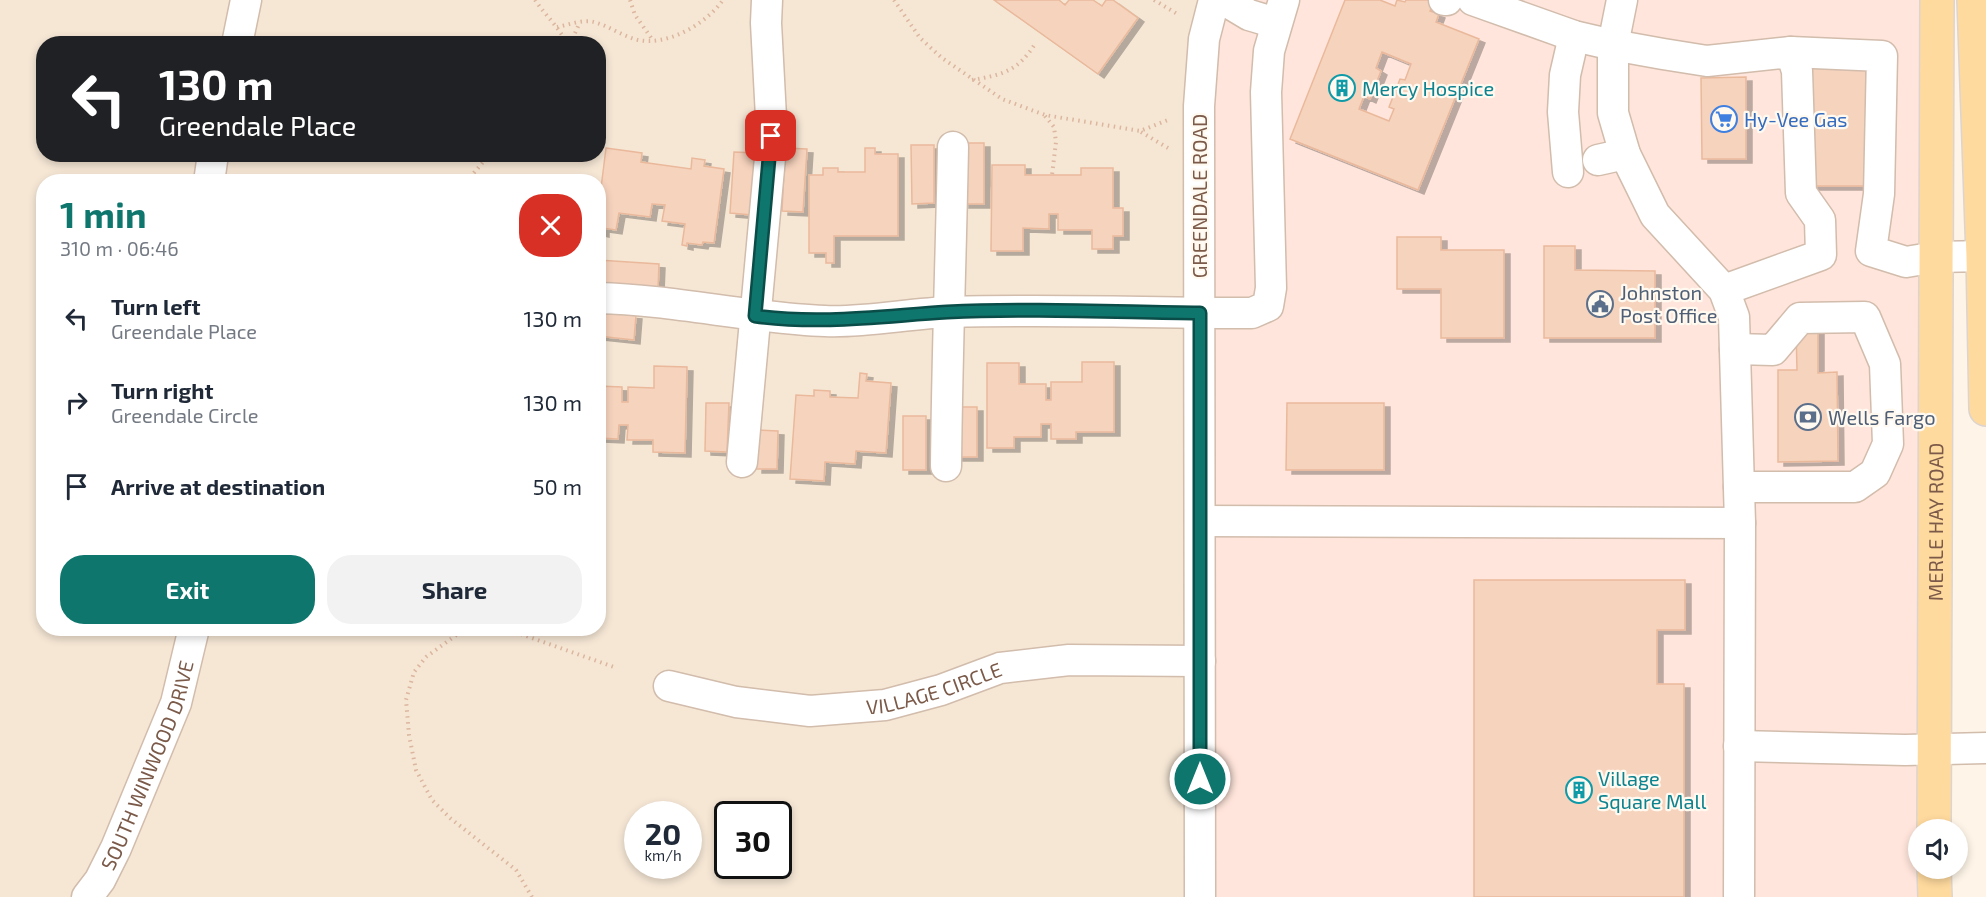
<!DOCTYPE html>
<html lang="en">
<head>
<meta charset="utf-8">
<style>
	:root { --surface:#fff; --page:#f2f2f3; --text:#1f2937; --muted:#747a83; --accent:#0f766e }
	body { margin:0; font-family:"Exo 2",sans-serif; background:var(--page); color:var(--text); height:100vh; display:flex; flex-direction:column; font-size:22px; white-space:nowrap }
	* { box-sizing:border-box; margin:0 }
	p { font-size:20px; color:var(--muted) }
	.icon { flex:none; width:33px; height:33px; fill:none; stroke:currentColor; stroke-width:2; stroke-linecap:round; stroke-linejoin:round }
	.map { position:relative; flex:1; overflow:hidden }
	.details { position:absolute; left:36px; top:174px; width:570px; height:462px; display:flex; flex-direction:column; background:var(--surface); border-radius:24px; box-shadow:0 3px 9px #0003 }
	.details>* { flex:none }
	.guide { position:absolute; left:36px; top:36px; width:570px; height:126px; border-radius:24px; box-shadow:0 3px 9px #0003; background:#202124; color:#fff; overflow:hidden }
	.tools { position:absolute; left:1908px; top:819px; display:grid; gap:12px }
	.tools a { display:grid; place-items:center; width:60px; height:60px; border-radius:50%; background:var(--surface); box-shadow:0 3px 9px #0003; font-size:30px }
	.speed { position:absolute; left:624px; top:801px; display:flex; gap:12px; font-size:30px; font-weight:700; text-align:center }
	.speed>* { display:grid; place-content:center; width:78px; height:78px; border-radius:50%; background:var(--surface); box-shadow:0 3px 9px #0003; line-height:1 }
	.speed small { font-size:15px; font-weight:400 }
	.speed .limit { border:3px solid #111; border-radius:9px; background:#fff; color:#111 }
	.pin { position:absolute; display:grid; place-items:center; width:51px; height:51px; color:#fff; margin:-26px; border-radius:12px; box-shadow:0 3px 9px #0006 }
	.me { position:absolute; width:66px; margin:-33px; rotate:0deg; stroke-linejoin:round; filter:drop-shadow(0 0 4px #0008) }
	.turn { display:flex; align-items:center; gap:21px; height:126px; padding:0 24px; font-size:27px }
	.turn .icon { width:78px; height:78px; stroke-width:2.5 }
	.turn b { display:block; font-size:42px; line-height:51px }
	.round { display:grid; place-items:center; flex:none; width:63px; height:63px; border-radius:24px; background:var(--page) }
	.summary { display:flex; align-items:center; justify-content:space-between; height:102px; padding:0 24px }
	h1 { font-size:36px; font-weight:700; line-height:45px; color:var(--accent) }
	.action { display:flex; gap:12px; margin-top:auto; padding:12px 24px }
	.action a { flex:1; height:69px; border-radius:24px; background:var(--accent); color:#fff; font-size:24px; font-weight:700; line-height:69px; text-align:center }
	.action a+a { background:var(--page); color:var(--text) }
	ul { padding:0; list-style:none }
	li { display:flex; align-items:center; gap:18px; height:84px; padding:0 24px }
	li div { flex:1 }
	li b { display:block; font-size:22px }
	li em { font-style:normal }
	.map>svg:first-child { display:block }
	.residential { fill:#f6e7d5; fill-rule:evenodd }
	.commercial { fill:#ffe5db }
	.building { fill:#f6d3bd; stroke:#eab99c; stroke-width:1.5; fill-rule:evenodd; filter:url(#shadow) }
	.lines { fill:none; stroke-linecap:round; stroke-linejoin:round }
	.minor-casing { stroke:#d2bcac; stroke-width:33 }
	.major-casing { stroke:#ddd4d0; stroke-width:36 }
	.path { stroke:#dcb69f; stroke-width:4; stroke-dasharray:1.5 4.5; stroke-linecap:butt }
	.minor { stroke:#fff; stroke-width:30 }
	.major { stroke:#ffda9e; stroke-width:33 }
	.route-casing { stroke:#0a4d48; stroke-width:15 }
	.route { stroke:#0f766e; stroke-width:10 }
	.labels { text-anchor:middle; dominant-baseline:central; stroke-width:4.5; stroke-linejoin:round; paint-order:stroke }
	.culture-label { font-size:20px; fill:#0d838f; stroke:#fff9f0; text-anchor:start }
	.shop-label { font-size:20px; fill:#366cbe; stroke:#fff9f0; text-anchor:start }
	.street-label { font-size:20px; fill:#7b5a49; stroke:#fff9f0 }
	.service-label { font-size:20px; fill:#4e5e75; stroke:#fff9f0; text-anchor:start }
</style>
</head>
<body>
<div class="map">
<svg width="1986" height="897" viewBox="0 0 1986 897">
	<defs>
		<filter id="shadow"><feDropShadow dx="6" dy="4" stdDeviation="0" flood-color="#0004"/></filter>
	</defs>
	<rect width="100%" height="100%" fill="#fef5e8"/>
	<path class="residential" d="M0,0H1199L1185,897H0ZM44,44H598V154H44ZM44,182H598V628H44ZM638,814H688V866H638ZM728,814H778V866H728Z"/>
	<path class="commercial" d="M1214,0H1939L1918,830V868L1937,897H1200Z"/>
	<path class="building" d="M994,0H1059L1065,5L1069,0H1093L1102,6L1106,0H1113L1138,18L1098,74Z
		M1345,0H1380L1395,6L1397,0L1405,2L1406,0H1434L1430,11L1439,14L1436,22L1479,39L1418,190L1290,139ZM1382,52L1411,64L1405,80L1400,79L1389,107L1394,109L1389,121L1359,109L1364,96L1370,99L1381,71L1376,68Z
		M1812,68H1866V186H1812Z
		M1746,77V159H1702L1701,78Z
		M963,143H984V204H963Z
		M911,145H934V203L912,204Z
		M606,148L642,153L641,162L691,169L692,158L705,160L704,166L724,169L714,243L703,242L702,245L687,243V246L682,245L685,224L662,221L665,205L652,204L650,217L619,213L616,230L603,228V233L598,232V188H601Z
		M785,148L807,149L803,212L782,211Z
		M865,148H875V154H898V236H834V263H826V253H809V175H823V168H838V172H865Z
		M734,152L756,153L752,215L730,213Z
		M992,165H1025V175H1081V168H1113V208H1123V236H1113V249H1092V230H1058V214H1049V229L1023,228V251H991Z
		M1397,237H1441V250H1504V338H1441V289H1397Z
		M1544,246H1575V270L1655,271V338H1544Z
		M598,260L659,264L658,288L598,284Z
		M598,312L636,315L634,340L598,336Z
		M1796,329H1818V373L1837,372L1838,461L1778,462V370H1797Z
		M1082,362H1114V432H1076V439H1051V424H1041V437H1014V448H987V363H1019V384H1046V400H1051V382H1082Z
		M654,366L687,367L685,453L653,452V440H627L628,425H619L618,439L598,438V386L622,387V402H628V387L654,388Z
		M860,373L867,374L866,381L891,383L886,453L856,451L855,464L825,462L824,481L790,479L796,395L814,396V390L830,391V397L858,398Z
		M706,403H729L727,452L705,451Z
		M1287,403H1384V470H1286Z
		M955,407H977V457H955Z
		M903,416H926V470H903Z
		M757,430L778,431L777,469H756Z
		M1474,580H1685V630H1657V684H1684V897H1474Z"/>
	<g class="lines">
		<defs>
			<g id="minor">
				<path d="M1224,0L1249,15L1276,23"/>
				<path d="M1444,0H1447"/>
				<path d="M1473,0L1574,36L1613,45L1663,54L1707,61L1791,52L1797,71L1801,193L1820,220L1821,255L1724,290"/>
				<path d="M1622,0L1613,45V113L1625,154L1655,215L1724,290L1734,317L1740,523L1739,897"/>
				<path d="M237,44L246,0"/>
				<path d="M1791,52L1882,56L1879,194L1871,251L1906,262L1936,257L1986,256"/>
				<path d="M1598,160L1625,154"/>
				<path d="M1568,172L1563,112L1565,75L1574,36"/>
				<path d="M209,182L213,154"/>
				<path d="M598,298C674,300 749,318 825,321C867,323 909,313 952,312C1052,309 1152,313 1252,313L1268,306L1271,288L1266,92L1269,51L1284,0"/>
				<path d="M1735,349L1773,350L1800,318L1865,317L1885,364L1888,444L1875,473L1855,487H1739"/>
				<path d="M742,462L772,136L766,23L767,0"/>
				<path d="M946,466C947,360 951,253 953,147"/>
				<path d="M1200,521L1740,523"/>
				<path id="s1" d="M669,686L736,702L810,711L885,705L941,690L1000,668L1069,660L1200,661"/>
				<path d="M1739,746L1905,750L1986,748"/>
				<path id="s2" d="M87,897L100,880L116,848L176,703L194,628"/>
				<path d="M1200,897L1199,106L1204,39L1214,0"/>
			</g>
			<g id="major">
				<path d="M1974,0L1983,256L1986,409"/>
				<path id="s3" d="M1934,830L1937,0"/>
				<path d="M1934,868L1935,897"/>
			</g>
		</defs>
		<use href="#minor" class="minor-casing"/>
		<use href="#major" class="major-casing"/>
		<path class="path" d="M535,0C545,15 559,27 567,44
			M630,0L635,15L652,39
			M894,0L920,38L942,58L1002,99L1045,115L1140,131L1168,120
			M1154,0L1179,15
			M557,27C568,25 583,19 594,22C609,26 622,36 638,40C668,46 706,24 723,0
			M570,44L580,22
			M972,80C1002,75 1018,71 1035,44
			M1045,116L1054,127L1056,142L1052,175
			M1141,132L1168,148
			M466,182L490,154
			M466,628L426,657L414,672L406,700L409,735L416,770L432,800L450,818L516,870L532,897
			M504,628L617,668"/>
		<use href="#minor" class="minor"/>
		<use href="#major" class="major"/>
	</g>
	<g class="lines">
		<defs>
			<path id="route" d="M771,136L755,316C821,325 882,316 947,312C1031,308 1116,312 1200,313V779"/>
		</defs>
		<use href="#route" class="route-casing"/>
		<use href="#route" class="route"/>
	</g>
	<defs>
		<symbol id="building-ring" viewBox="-11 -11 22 22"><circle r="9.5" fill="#fff9f0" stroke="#0f9aa8" stroke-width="1.5"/><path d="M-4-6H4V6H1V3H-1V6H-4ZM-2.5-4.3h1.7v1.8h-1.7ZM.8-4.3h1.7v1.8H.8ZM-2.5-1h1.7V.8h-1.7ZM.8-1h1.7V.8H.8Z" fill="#0f9aa8"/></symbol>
		<symbol id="supermarket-ring" viewBox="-11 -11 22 22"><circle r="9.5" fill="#fff9f0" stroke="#3f7fe0" stroke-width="1.5"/><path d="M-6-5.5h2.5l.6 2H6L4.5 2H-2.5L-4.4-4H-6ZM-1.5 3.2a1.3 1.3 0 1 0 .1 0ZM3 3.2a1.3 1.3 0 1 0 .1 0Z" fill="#3f7fe0"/></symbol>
		<symbol id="civic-ring" viewBox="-11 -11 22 22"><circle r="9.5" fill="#fff9f0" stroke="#5c6f8a" stroke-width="1.5"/><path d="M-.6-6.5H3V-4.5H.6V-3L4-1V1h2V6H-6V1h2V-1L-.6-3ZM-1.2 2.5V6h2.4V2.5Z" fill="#5c6f8a"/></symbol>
		<symbol id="bank-ring" viewBox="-11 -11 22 22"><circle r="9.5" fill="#fff9f0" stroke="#5c6f8a" stroke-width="1.5"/><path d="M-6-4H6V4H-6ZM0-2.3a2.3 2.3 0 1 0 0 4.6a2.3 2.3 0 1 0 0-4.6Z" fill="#5c6f8a"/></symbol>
	</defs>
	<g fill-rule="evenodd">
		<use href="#building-ring" x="1327" y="73" width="30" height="30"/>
		<use href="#supermarket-ring" x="1709" y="104" width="30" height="30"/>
		<use href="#civic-ring" x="1585" y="289" width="30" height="30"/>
		<use href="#bank-ring" x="1793" y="402" width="30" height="30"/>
		<use href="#building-ring" x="1564" y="775" width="30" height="30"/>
	</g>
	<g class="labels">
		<g class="culture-label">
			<text x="1362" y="88">Mercy Hospice</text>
			<text x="1598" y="778">Village<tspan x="1598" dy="23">Square Mall</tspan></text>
		</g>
		<g class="shop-label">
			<text x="1744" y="119">Hy-Vee Gas</text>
		</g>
		<g class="street-label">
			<text transform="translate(1199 196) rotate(-90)">GREENDALE ROAD</text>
			<text stroke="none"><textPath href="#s3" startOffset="308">MERLE HAY ROAD</textPath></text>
			<text stroke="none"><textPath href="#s1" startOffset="270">VILLAGE CIRCLE</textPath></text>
			<text stroke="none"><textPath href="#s2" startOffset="146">SOUTH WINWOOD DRIVE</textPath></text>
		</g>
		<g class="service-label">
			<text x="1620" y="292">Johnston<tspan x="1620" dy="23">Post Office</tspan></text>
			<text x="1828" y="417">Wells Fargo</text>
		</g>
	</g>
</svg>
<div class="tools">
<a><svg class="icon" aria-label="sound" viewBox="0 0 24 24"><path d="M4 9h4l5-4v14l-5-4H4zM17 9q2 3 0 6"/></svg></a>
</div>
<div class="speed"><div>20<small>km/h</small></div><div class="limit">30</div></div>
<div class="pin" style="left:771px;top:136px;background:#d93025"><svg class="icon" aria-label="arrive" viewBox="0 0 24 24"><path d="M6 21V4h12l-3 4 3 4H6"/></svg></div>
<svg class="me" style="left:1200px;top:779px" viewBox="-20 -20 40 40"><circle r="17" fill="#0f766e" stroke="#fff" stroke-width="3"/><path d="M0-11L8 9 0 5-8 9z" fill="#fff"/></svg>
<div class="guide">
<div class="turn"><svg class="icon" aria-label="left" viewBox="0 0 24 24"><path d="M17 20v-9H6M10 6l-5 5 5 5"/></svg><div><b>130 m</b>Greendale Place</div></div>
</div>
<section class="details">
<div class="summary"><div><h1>1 min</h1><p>310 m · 06:46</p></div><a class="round" style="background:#d93025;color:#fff"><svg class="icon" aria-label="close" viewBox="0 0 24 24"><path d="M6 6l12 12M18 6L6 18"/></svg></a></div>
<ul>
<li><svg class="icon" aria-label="left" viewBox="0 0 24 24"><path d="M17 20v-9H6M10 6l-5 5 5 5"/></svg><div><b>Turn left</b><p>Greendale Place</p></div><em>130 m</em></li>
<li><svg class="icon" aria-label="right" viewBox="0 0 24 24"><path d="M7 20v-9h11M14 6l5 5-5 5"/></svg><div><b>Turn right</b><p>Greendale Circle</p></div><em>130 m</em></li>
<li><svg class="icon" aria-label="arrive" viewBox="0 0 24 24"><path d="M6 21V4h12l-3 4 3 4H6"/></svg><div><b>Arrive at destination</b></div><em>50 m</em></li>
</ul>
<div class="action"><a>Exit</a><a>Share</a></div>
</section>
</div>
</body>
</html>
